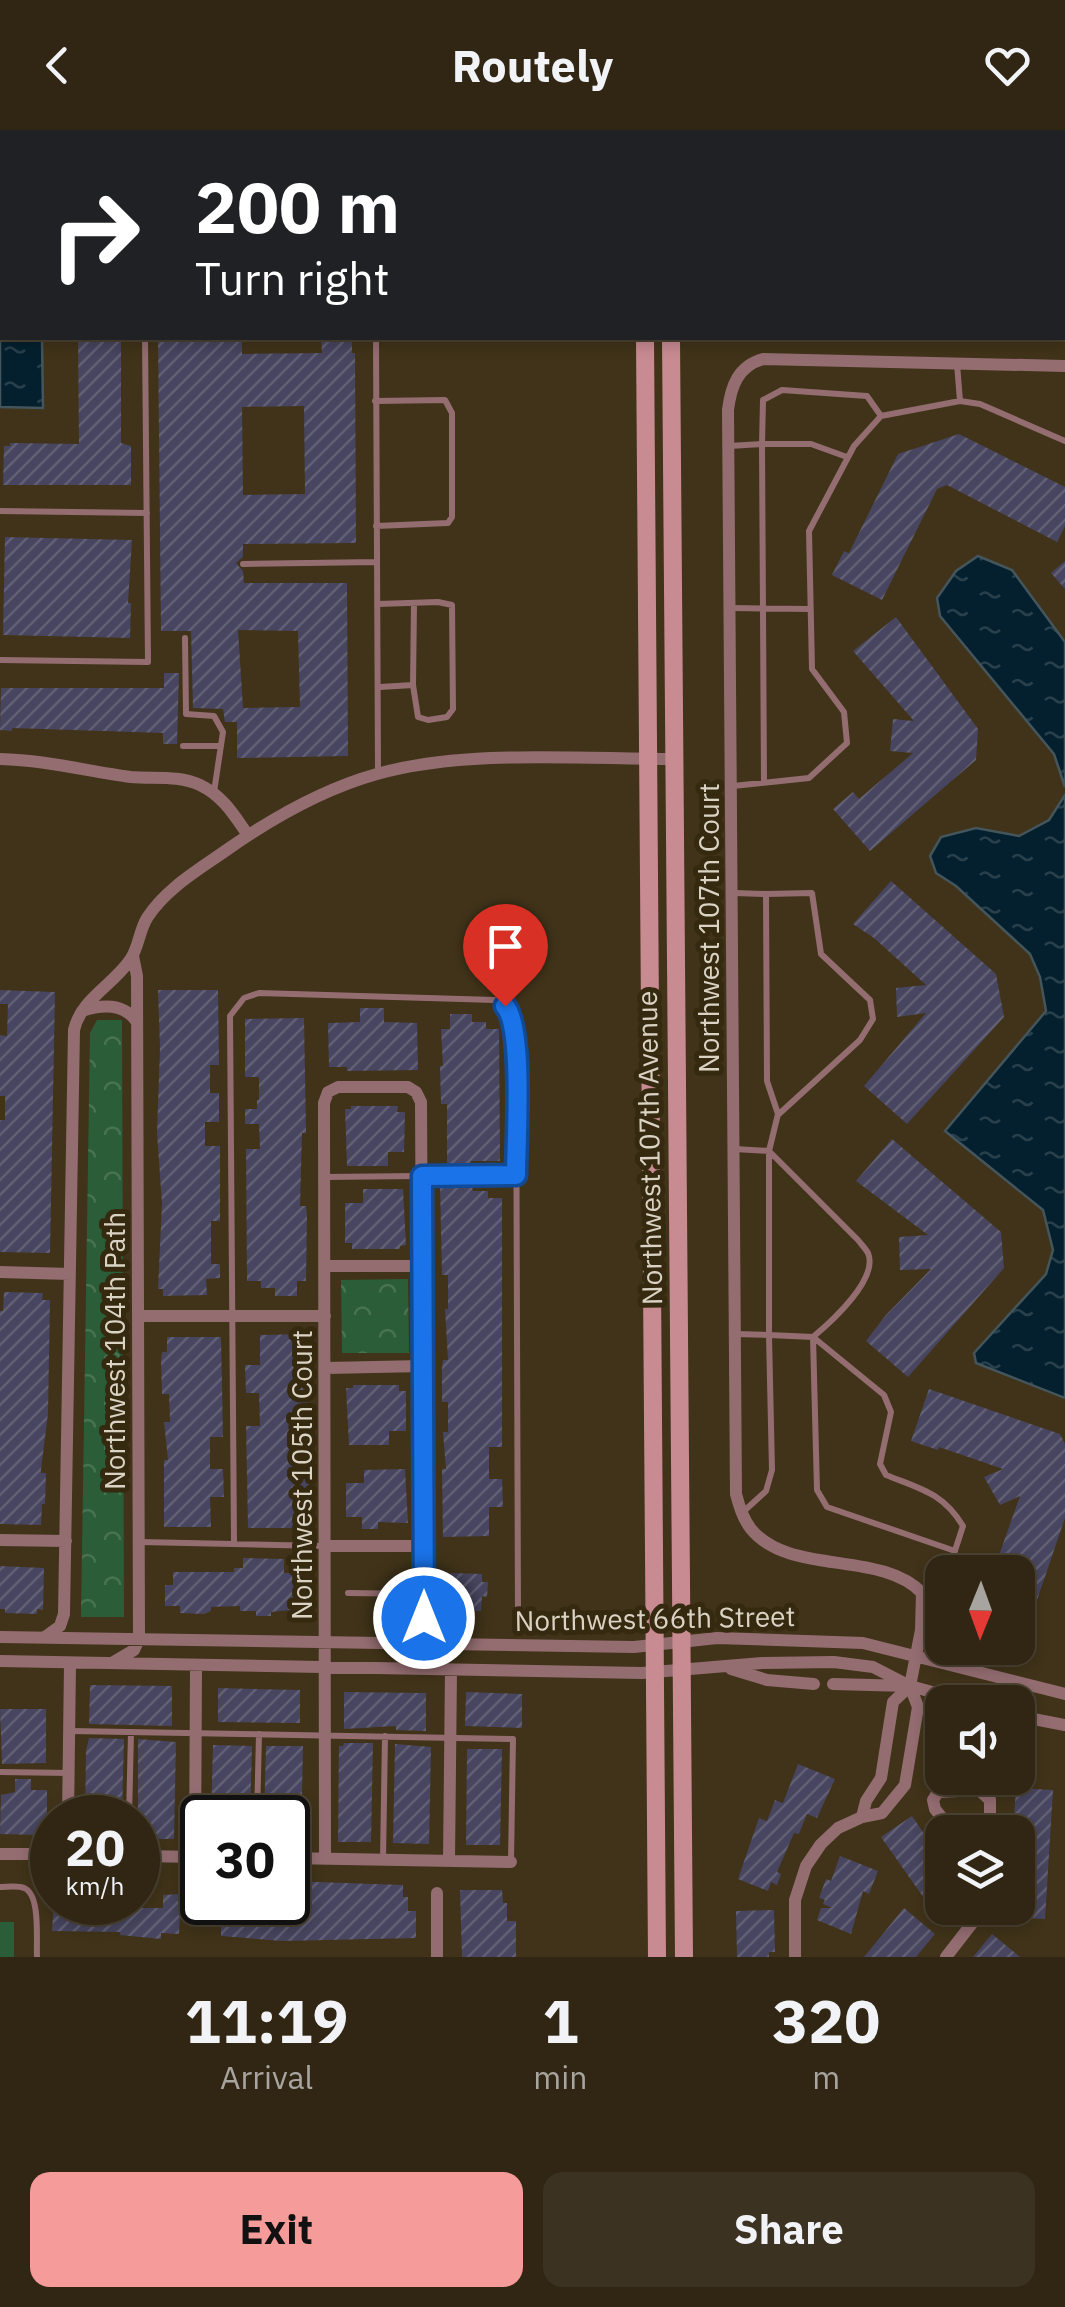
<!DOCTYPE html>
<html lang="en">
<head>
<meta charset="utf-8">
<style>
	:root { --surface:#302613; --page:#3c3221; --text:#f1f3f6; --muted:#a8a5a0; --line:#4b4333; --accent:#f59b99 }
	body { margin:0; font-family:"IBM Plex Sans",sans-serif; background:var(--page); color:var(--text); height:100vh; display:flex; flex-direction:column; font-size:38px; white-space:nowrap }
	* { box-sizing:border-box; margin:0 }
	p { font-size:32px; color:var(--muted) }
	.icon { flex:none; width:55px; height:55px; fill:none; stroke:currentColor; stroke-width:2; stroke-linecap:round; stroke-linejoin:round }
	.map { position:relative; height:1827px; overflow:hidden }
	.sheet { display:flex; flex-direction:column; background:var(--surface); flex:1 }
	.sheet>* { flex:none }
	.hud { position:absolute; left:0px; top:0px; width:1065px; height:210px; box-shadow:0 5px 15px #0003,0 0 0 2px var(--line); background:#202124; color:#fff; overflow:hidden }
	.needle { width:65px; rotate:181deg }
	.controls { position:absolute; left:925px; top:1425px; display:grid; gap:20px }
	.controls a { display:grid; place-items:center; width:110px; height:110px; border-radius:20px; background:var(--surface); box-shadow:0 5px 15px #0003,0 0 0 2px var(--line); font-size:50px }
	.speed { position:absolute; left:30px; top:1665px; display:flex; gap:20px; font-size:50px; font-weight:700; text-align:center }
	.speed>* { display:grid; place-content:center; width:130px; height:130px; border-radius:50%; background:var(--surface); box-shadow:0 5px 15px #0003,0 0 0 2px var(--line); line-height:1 }
	.speed small { font-size:25px; font-weight:400 }
	.speed .limit { border:5px solid #111; border-radius:15px; background:#fff; color:#111 }
	.pin { position:absolute; display:grid; place-items:center; width:85px; height:85px; color:#fff; margin:-102px -42px; border-radius:50% 50% 50% 0; rotate:-45deg; box-shadow:0 0 10px #0007 }
	.pin .icon { rotate:45deg }
	.me { position:absolute; width:110px; margin:-55px; rotate:0deg; stroke-linejoin:round; filter:drop-shadow(0 0 8px #0008) }
	.turn { display:flex; align-items:center; gap:35px; height:210px; padding:0 30px; font-size:45px }
	.turn .icon { width:130px; height:130px; stroke-width:2.5 }
	.turn b { display:block; font-size:70px; line-height:85px }
	.eta { display:flex; justify-content:space-evenly; align-items:center; height:170px; text-align:center }
	.eta b { font-size:60px; font-weight:800; line-height:70px }
	.action { display:flex; gap:20px; margin-top:auto; padding:20px 30px }
	.action a { flex:1; height:115px; border-radius:20px; background:var(--accent); color:#111; font-size:40px; font-weight:800; line-height:115px; text-align:center }
	.action a+a { background:var(--page); color:var(--text) }
	header { display:flex; justify-content:space-between; align-items:center; height:130px; padding:0 30px; background:var(--surface); font-size:45px; font-weight:800 }
	.map>svg:first-child { display:block }
	.park { fill:url(#park-crowns) }
	.garden { fill:#2a5d38 }
	.water { fill:url(#water-ripples); stroke:#44555b; stroke-width:2.5 }
	.building { fill:url(#building-hatch); fill-rule:evenodd }
	.lines { fill:none; stroke-linecap:round; stroke-linejoin:round }
	.lane { stroke:#946d71; stroke-width:6 }
	.street { stroke:#946d71; stroke-width:12 }
	.secondary { stroke:#c98b92; stroke-width:18 }
	.route-casing { stroke:#114b97; stroke-width:25 }
	.route { stroke:#1a73e8; stroke-width:18 }
	.labels { text-anchor:middle; dominant-baseline:central; stroke-width:10; stroke-linejoin:round; paint-order:stroke }
	.street-label { font-size:28px; fill:#dad2c3; stroke:#35290f }
</style>
</head>
<body>
<header><svg class="icon" aria-label="back" viewBox="0 0 24 24"><path d="M15 5l-7 7 7 7"/></svg>Routely<svg class="icon" aria-label="heart" viewBox="0 0 24 24"><path d="M12 20l-8-8c-3-5 5-10 8-4 3-6 11-1 8 4z"/></svg></header>
<div class="map">
<svg width="1065" height="1827" viewBox="0 0 1065 1827">
	<defs>
		<pattern id="park-crowns" width="20" height="18" patternUnits="userSpaceOnUse" patternTransform="scale(2.5)"><rect width="20" height="18" fill="#2a5d38"/><path d="M2 6a3 3 0 1 1 6 0M12 15a3 3 0 1 1 6 0" fill="none" stroke="#487353"/></pattern>
		<pattern id="water-ripples" width="26" height="14" patternUnits="userSpaceOnUse" patternTransform="scale(2.5)"><rect width="26" height="14" fill="#04202f"/><path d="M2 4q2-2 4 0t4 0M15 11q2-2 4 0t4 0" fill="none" stroke="#28404c"/></pattern>
		<pattern id="building-hatch" width="6" height="6" patternUnits="userSpaceOnUse" patternTransform="scale(2.5)"><rect width="6" height="6" fill="#47455f"/><path d="M-1 1l2-2M0 6l6-6M5 7l2-2" fill="none" stroke="#615f74"/></pattern>
	</defs>
	<rect width="100%" height="100%" fill="#403319"/>
	<path class="park" d="M97,890H122L124,1487H81L90,903Z
		M408,1149L409,1223H342L341,1150Z"/>
	<path class="garden" d="M0,1792H14V1827H0Z"/>
	<path class="water" d="M0,70L2,208H42L43,278L0,277Z
		M978,426L1012,440L1065,512V657L1054,624L940,486L937,468L956,441Z
		M1065,665V1268L976,1233L974,1223L1046,1144L1053,1120L1043,1080L945,1001L1046,881L1040,847L1030,824L956,756L936,743L930,726L941,707L976,698L1019,706L1049,690Z"/>
	<path class="building" d="M78,208H121V313L131,316V355H3L4,316H10V313L79,314Z
		M158,208H242V224L322,223L321,208H352V223H355L356,413L243,414V427L236,433L243,441L244,453H347L348,626L237,628V592H225L223,579L193,578L191,501H161ZM304,276L305,364L243,365L242,277ZM238,500L298,501L300,577L243,578Z
		M959,304L1065,357V396L1057,412L947,355L937,359L882,470L832,445L844,421L849,423L898,324Z
		M5,407L132,410L128,473H131L130,508L3,505Z
		M1065,431V459L1051,443Z
		M896,487L978,599L976,630L870,721L833,679L853,662L859,669L913,623L890,621L893,589L914,591L853,521Z
		M164,543H179L177,614H163V603L12,598V601L0,600L1,558H164Z
		M891,751L996,844L1004,887L907,994L864,956L926,883L897,887L896,858L926,855L874,808L853,794Z
		M0,860L55,862L50,1123L0,1122V990H5V966H0V905L7,906L8,874H0Z
		M158,860H218L219,935H210V963H219V992H205V1016H220V1091H211V1134H220V1148L206,1149L207,1165L163,1166V1159H158L162,1074L157,1003L160,918Z
		M360,878H384V892L417,893L418,940L347,941V937H329L328,893L360,892Z
		M450,884H472V892H486V899H499L500,1031H471V1039H447V974H441L440,936H443L441,899H450Z
		M304,888L306,1003H302L300,1076H306L307,1085L306,1151H297V1166H275V1158H261V1151H247L246,1019H260L259,994H245V979H257V970H259V947H245V889Z
		M351,976H398L397,982H405L404,1022H388V1036H347L345,979H351Z
		M892,1009L1001,1102L1004,1138L908,1247L866,1211L885,1186L931,1139L900,1140L899,1107L928,1105L856,1051Z
		M471,1052L473,1061H488V1068H502V1317H489V1349H502L503,1377H489V1406L443,1407L442,1339H446L443,1302H448V1272H442V1239L443,1230H448L445,1179H448V1145H442L440,1055Z
		M363,1059H403L406,1115L400,1116V1119H352V1113H345V1073H363Z
		M4,1162L43,1163L42,1170H50L48,1283L41,1339V1343H46L45,1374H42L41,1395L0,1394V1181H3Z
		M306,1204L307,1273H303L307,1311H301V1340H309L308,1382H302L303,1398H248L246,1296H260L259,1263H246L245,1235H260V1205Z
		M167,1207H221L223,1307H210V1339H223L224,1367H210L211,1397H164V1330H168L164,1292H170L169,1264H162L161,1231L162,1222H167Z
		M353,1255H399V1261H406V1301H389V1315H349L346,1258H353Z
		M929,1259L1060,1304L1065,1314V1388L1036,1473L1018,1467V1442H993L1020,1366L1000,1375L984,1347L1003,1339L939,1317L938,1320L911,1311Z
		M405,1339L408,1393L378,1392V1399H362V1387H346V1353H364V1340Z
		M243,1428L284,1429V1443H301V1479L271,1482V1486H256V1481H240V1476L211,1477V1481L204,1484L180,1483V1476H165V1455H173V1442H234V1438H243Z
		M0,1436L44,1438L43,1480L37,1479V1484L5,1483V1479H0Z
		M450,1443L482,1444V1452H488L487,1467L482,1466L481,1481L448,1480L444,1454H449Z
		M90,1555L172,1556V1596L89,1594Z
		M218,1558L300,1560V1593L218,1592Z
		M344,1562L426,1563V1601L396,1600V1596L344,1599Z
		M466,1562L522,1564V1598L465,1596Z
		M0,1579H46V1633L2,1634Z
		M89,1608L124,1609L122,1688H85L86,1621Z
		M138,1609L176,1612L174,1709H138Z
		M344,1613H373L371,1712H338L339,1616H343Z
		M395,1614L431,1617L429,1714L393,1713Z
		M213,1615L252,1616L250,1688H211Z
		M266,1616H303L301,1712H288V1688H264Z
		M467,1619H502L500,1715H466Z
		M798,1634L835,1649L817,1688L807,1684L799,1704L794,1703L777,1742L781,1744L777,1755L771,1752L768,1761L738,1749L759,1688L767,1691L775,1670L783,1673Z
		M15,1649H31V1660H47V1700H36V1705L0,1704L1,1665L15,1662Z
		M1016,1658L1053,1660L1045,1789L1018,1788V1702L1013,1701Z
		M912,1686L942,1730V1774L933,1781L881,1707Z
		M840,1726L878,1741L869,1764L863,1761L851,1804L817,1790L821,1778H832L823,1774L825,1770L819,1768L826,1749L831,1751Z
		M288,1751L403,1755V1767H408V1781H416V1808L282,1811L221,1806V1780H231V1772H288Z
		M460,1760H502L503,1773H507V1791H516V1827H462Z
		M181,1764L179,1804L161,1803V1809L120,1805V1802L52,1801L54,1772H137V1778H163V1765Z
		M904,1778L935,1804L916,1827H864Z
		M774,1780L775,1822H769V1827H737L736,1781Z
		M992,1804L1020,1827H973Z"/>
	<g class="lines">
		<path class="lane" d="M80,0V2
			M373,0V2
			M408,0L526,2
			M716,0V2
			M759,2V0
			M802,2V0
			M1044,2V0
			M1062,21H1065
			M1062,172L1063,116
			M1062,185H1065
			M376,208L378,641
			M957,234L960,271
			M375,271L445,270L452,283V387L448,393L376,396
			M881,286L960,271L980,274L1065,311
			M729,316L762,314L763,270L782,260L867,266L881,286L854,316L809,401L812,539L844,582L847,613L809,648L733,656
			M0,381L147,383
			M243,434L377,432
			M378,474L438,472L452,475L453,579L447,587L428,590L418,587L413,555L380,557
			M731,478L810,479
			M185,508L186,584L214,586L223,602L214,662
			M0,530L148,532L145,208
			M413,555L414,474
			M183,616H220
			M764,652L762,314H811L847,327
			M734,763L766,764L767,951L778,984L769,1021L858,1110C861,1114 865,1118 868,1123C879,1149 831,1192 813,1207L817,1360L827,1377L955,1421
			M766,764L812,763L821,824L870,870L873,889L860,910L779,984
			M735,1019L769,1021V1205L813,1207L884,1265L891,1282L880,1334L886,1345C921,1359 943,1363 963,1396L948,1442
			M325,1047L516,1045
			M735,1204L769,1205L772,1340L766,1361L743,1382
			M140,1412L324,1416
			M234,1413L230,886L244,868L259,863L495,870L513,884L516,907L518,1489
			M923,1462L942,1448
			M348,1463L422,1464
			M71,1601L513,1609L511,1732
			M0,1642L69,1643
			M129,1688L131,1602
			M257,1688L259,1604
			M383,1730L385,1606
			M0,1757C7,1757 18,1755 24,1758C41,1764 36,1811 37,1827"/>
		<path class="street" d="M0,629C45,630 87,641 131,647C154,649 179,645 200,655C223,666 234,685 248,705
			M82,881C103,874 124,873 137,892
			M325,1136H422
			M0,1142L70,1144
			M140,1186H325
			M326,1238L423,1236
			M0,1410L66,1411
			M326,1416H424
			M0,1507L634,1517L717,1508L863,1513L1065,1564
			M45,1507L60,1496L64,1484L74,900C81,869 112,856 130,830C139,817 139,801 147,788C166,758 200,739 228,719C274,687 323,659 377,644C466,619 581,629 674,629
			M0,1531L642,1543L762,1533L834,1532L873,1537L910,1556L969,1572
			M112,1533L134,1520L139,1509L137,846L133,826
			M731,1539L767,1550L814,1554
			M833,1554L908,1556
			M1018,1586L1065,1595
			M862,1687L866,1671L881,1648L893,1572L910,1556
			M68,1688L70,1534
			M953,1702L935,1679L933,1670L938,1662L979,1660L990,1670V1702
			M0,1724H52
			M138,1726L200,1727
			M195,1727L196,1536
			M288,1728L511,1732
			M325,1729L324,973L328,962L338,957H408L416,962L421,972L424,1513
			M449,1731L451,1540
			M437,1763V1827
			M795,1827V1770L806,1736L821,1714L838,1698L862,1687L882,1683L905,1655L918,1577L910,1556L921,1500L922,1463C881,1420 789,1446 751,1399C743,1389 739,1376 736,1364L728,280C731,256 738,236 763,229L1065,236
			M946,1827L984,1778"/>
		<path class="secondary" d="M642,0V2
			M670,0V2
			M645,208L657,1827
			M671,208L684,1827"/>
	</g>
	<g class="lines">
		<defs>
			<path id="route" d="M424,1488L422,1046L516,1045C516,1011 524,897 505,876"/>
		</defs>
		<use href="#route" class="route-casing"/>
		<use href="#route" class="route"/>
	</g>
	<g class="labels">
		<g class="street-label">
			<text transform="translate(708 798) rotate(-90)">Northwest 107th Court</text>
			<text transform="translate(649 1018) rotate(-91)">Northwest 107th Avenue</text>
			<text transform="translate(114 1221) rotate(-90)">Northwest 104th Path</text>
			<text transform="translate(301 1345) rotate(-90)">Northwest 105th Court</text>
			<text transform="translate(655 1488) rotate(-1)">Northwest 66th Street</text>
		</g>
	</g>
</svg>
<div class="controls">
<a><svg class="needle" viewBox="-14 -14 28 28"><path d="M0-13l5 13h-10z" fill="#e53935"/><path d="M0 13l5-13h-10z" fill="#a8a5a0"/></svg></a>
<a><svg class="icon" aria-label="sound" viewBox="0 0 24 24"><path d="M4 9h4l5-4v14l-5-4H4zM17 9q2 3 0 6"/></svg></a>
<a><svg class="icon" aria-label="layers" viewBox="0 0 24 24"><path d="M12 4l9 5-9 5-9-5zM3 14l9 5 9-5"/></svg></a>
</div>
<div class="speed"><div>20<small>km/h</small></div><div class="limit">30</div></div>
<div class="pin" style="left:505px;top:876px;background:#d93025"><svg class="icon" aria-label="arrive" viewBox="0 0 24 24"><path d="M6 21V4h12l-3 4 3 4H6"/></svg></div>
<svg class="me" style="left:424px;top:1488px" viewBox="-20 -20 40 40"><circle r="17" fill="#1a73e8" stroke="#fff" stroke-width="3"/><path d="M0-11L8 9 0 5-8 9z" fill="#fff"/></svg>
<div class="hud">
<div class="turn"><svg class="icon" aria-label="right" viewBox="0 0 24 24"><path d="M7 20v-9h11M14 6l5 5-5 5"/></svg><div><b>200 m</b>Turn right</div></div>
</div>
</div>
<section class="sheet">
<div class="eta">
<div><b>11:19</b><p>Arrival</p></div>
<div><b>1</b><p>min</p></div>
<div><b>320</b><p>m</p></div>
</div>
<div class="action"><a>Exit</a><a>Share</a></div>
</section>
</body>
</html>
